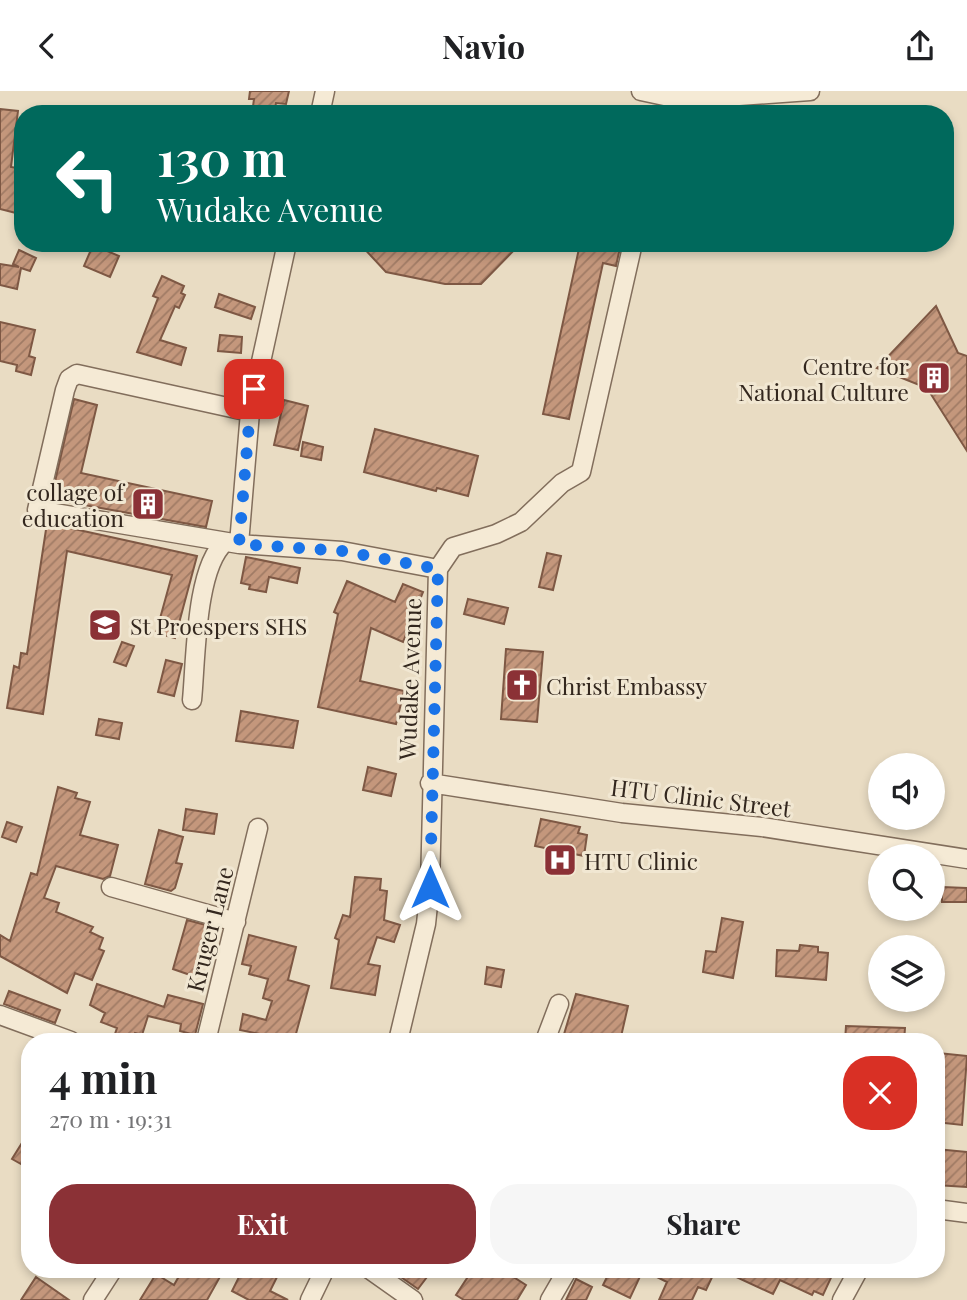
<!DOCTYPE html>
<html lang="en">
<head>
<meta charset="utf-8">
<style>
	:root { --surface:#fff; --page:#f6f6f6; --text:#202124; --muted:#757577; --accent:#8b3136 }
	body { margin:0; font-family:"Playfair Display",serif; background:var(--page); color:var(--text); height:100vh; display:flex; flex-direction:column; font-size:26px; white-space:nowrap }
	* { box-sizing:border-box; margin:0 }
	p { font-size:23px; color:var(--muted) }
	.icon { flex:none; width:38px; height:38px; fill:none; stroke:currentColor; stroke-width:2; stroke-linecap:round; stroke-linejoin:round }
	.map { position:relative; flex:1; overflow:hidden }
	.side { position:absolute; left:21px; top:942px; width:924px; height:245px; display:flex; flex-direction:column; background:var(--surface); border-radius:28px; box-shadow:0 4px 10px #0003 }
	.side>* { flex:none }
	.hud { position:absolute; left:14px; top:14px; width:940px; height:147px; border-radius:28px; box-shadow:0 4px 10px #0003; background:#00695c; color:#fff; overflow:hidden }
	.controls { position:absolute; left:868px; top:662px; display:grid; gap:14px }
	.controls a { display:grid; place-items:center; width:77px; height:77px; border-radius:50%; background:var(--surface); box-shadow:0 4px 10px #0003; font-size:35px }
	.pin { position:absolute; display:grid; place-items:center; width:60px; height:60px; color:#fff; margin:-30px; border-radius:14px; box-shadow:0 4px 10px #0006 }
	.me { position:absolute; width:77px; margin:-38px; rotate:0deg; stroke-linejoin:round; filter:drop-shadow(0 0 5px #0008) }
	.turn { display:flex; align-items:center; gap:24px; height:147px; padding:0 28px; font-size:32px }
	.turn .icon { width:91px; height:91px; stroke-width:2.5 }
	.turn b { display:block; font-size:49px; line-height:60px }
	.round { display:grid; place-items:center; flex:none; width:74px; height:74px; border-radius:28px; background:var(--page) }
	.summary { display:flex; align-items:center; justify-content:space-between; height:119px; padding:0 28px }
	h1 { font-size:42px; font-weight:700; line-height:52px }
	.primary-button { display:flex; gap:14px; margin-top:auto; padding:14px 28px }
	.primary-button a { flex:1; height:80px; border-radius:28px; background:var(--accent); color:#fff; font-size:28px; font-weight:700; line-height:80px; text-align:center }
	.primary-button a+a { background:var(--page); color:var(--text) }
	header { display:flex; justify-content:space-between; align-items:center; height:91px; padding:0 28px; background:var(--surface); font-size:32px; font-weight:700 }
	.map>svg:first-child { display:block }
	.building { fill:url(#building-hatch); stroke:#7e5844; stroke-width:2 }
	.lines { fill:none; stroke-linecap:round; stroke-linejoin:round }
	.street-casing { stroke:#826e5c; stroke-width:21 }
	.street { stroke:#f5ead5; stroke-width:18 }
	.route { stroke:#1a73e8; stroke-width:12; stroke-dasharray:0 21.6 }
	.labels { text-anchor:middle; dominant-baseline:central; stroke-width:6; stroke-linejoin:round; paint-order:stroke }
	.poi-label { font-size:23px; fill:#33271e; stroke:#f1e7d2; text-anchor:start }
	.street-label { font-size:23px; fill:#33271e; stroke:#f1e7d2 }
</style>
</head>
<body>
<header><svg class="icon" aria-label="back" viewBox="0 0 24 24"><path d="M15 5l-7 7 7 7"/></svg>Navio<svg class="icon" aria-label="share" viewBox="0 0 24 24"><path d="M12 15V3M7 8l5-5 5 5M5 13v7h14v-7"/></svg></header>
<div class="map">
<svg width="967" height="1209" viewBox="0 0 967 1209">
	<defs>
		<pattern id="building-hatch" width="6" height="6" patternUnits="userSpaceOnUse" patternTransform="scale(1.75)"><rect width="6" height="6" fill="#c4977c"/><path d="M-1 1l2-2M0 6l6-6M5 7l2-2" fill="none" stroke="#a07b65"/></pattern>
	</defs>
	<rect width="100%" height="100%" fill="#e9dcc3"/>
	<path class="building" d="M250,0H289L286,13L276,12L274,23H252L254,8H249Z
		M0,18L18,20L11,76L23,78V101L16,122L0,118Z
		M359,152H521L481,193H445L386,181Z
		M609,152H621L616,175L603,172L569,328L543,323L580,153L607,158Z
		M93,154L119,165L110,186L84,175Z
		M19,159L36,167L30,180L21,177L17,198L0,194V173L19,176L13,173Z
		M162,185L184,195L181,202L185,204L179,217L175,215L160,249L186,257L181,274L137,261L158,207L153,205Z
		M219,203L255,216L251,228L215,216Z
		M936,215L958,262L967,265V360L927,297L877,277Z
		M0,231L35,239L29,265L35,267L31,284L16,280L17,274L0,270Z
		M220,244L242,246L241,262L218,260Z
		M74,308L97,314L81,382L212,410L206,436L51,408Z
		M284,309L308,315L298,359L274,354Z
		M375,338L478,365L468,405L437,397L436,400L364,381Z
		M303,351L323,356L321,369L301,365Z
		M47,432L197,465L175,547L156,542L172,484L67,460L43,623L7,617L14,575L19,577L21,562L27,563Z
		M547,462L561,465L553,499L539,496Z
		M246,466L300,477L297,492L269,486L266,501L249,498L250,494L241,492Z
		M347,490L395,511L403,493L423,501L403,551L371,537L360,590L404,600L396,633L318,616L338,523L334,521Z
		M468,508L508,517L504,533L464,523Z
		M122,551L134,555L126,575L114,571Z
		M506,558L543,561L537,631L501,628Z
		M166,569L182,573L174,605L158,601Z
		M241,620L298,630L293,657L236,650Z
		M99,628L122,632L119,648L96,644Z
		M368,676L396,683L391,705L363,699Z
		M58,696L77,702L75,707L90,711L80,744L118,754L110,785L103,788L56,775L44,807L59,812L56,821L93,836L90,841L103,847L99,858L104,860L92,889L75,882L67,902L0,865V844L10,850L31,782L37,784Z
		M186,718L217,723L214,743L183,739Z
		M541,728L580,736L578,742L587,744L584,765L535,755Z
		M7,731L22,736L16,751L2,746Z
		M159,739L183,746L176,772L182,773L175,797L171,800L145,793Z
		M355,786L381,788L380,799L387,800L384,829L400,834L394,851L377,846L368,873L380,875L375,904L331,897L339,849L335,847L343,824L350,826Z
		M942,796L967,797V811H942Z
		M722,827L743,831L733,887L703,881L706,860L716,861Z
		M187,829L213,836L209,850L215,852L210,867L203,865L193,885L173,878Z
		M249,844L296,856L288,889L309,895L294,950H258L260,943L240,939L243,923L266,929L272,910L263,907L268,888L249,883L251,875L242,873Z
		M800,854L818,856V861L828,862L826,889L776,885L777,859L799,860Z
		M487,876L504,879L501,896L485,893Z
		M97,893L164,916L168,904L203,913L195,944L180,940L181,933L148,925L142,944L135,942L132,949L115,943L117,937L101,931L105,922L90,914Z
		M9,900L60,919L55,932L4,913Z
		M576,903L628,915L620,950H562Z
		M846,935L905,937L904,950H845Z
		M938,962L967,965L962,1034L936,1031Z
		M30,1039V1078L12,1068Z
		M936,1058L967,1061V1096L936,1094Z
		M183,1178H210L221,1184L207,1209H140L156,1183L174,1194Z
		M243,1178H281L270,1200L288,1209H249L232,1200Z
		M402,1178H433L418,1198L398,1184Z
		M473,1178H501L526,1194L517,1209H464L456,1204Z
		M611,1178H704L714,1182L706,1199L698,1196L692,1209H659L667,1191L643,1179L630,1207L603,1194Z
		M719,1178H835L823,1204L814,1200L812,1204L780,1189L773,1203Z
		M36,1186L69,1209H21Z
		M576,1188L592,1196L586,1209H566Z"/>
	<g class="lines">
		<defs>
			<path id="street" d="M641,0L683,9L810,0
				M320,23L325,0
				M287,152L250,321L239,453L342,460L438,478L430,795L426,833L398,950
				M239,453L37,419L65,299L69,288L77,283L250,321
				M438,478L453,456L496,443L521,431L562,392L581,381L633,152
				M192,609C196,570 195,477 225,451
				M430,692L622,722L762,736L967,768
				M111,796L236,831
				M0,924L71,950
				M206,950L258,737
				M545,950L559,913
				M936,1118L967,1122
				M369,1178L413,1209
				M93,1209L113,1178
				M310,1209L325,1178
				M550,1209L568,1178
				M842,1209L859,1178"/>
		</defs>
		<use href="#street" class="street-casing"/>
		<use href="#street" class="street"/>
	</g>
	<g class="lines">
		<path class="route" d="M254,298L250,321L239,453L342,460L438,478L430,796"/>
	</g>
	<defs>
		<symbol id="building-square" viewBox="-11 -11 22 22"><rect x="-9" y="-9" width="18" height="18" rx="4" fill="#8b3136" stroke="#f1e7d2"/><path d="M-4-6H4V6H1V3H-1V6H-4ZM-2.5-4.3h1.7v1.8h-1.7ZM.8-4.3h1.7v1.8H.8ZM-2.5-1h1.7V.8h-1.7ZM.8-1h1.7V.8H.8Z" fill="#fff"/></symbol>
		<symbol id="school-square" viewBox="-11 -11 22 22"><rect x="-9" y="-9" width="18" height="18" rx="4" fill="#8b3136" stroke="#f1e7d2"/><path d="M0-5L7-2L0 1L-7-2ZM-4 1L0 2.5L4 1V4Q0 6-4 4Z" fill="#fff"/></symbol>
		<symbol id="church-square" viewBox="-11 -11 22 22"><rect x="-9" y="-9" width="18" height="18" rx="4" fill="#8b3136" stroke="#f1e7d2"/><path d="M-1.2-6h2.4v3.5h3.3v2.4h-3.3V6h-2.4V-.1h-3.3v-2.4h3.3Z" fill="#fff"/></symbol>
		<symbol id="hospital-square" viewBox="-11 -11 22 22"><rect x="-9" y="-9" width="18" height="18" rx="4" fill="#8b3136" stroke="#f1e7d2"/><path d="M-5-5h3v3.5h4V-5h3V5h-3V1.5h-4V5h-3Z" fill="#fff"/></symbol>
	</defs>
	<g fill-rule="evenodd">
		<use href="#building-square" x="915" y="268" width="38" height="38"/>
		<use href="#building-square" x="129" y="394" width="38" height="38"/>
		<use href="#school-square" x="86" y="515" width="38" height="38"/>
		<use href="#church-square" x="503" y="575" width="38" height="38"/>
		<use href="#hospital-square" x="541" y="750" width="38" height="38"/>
	</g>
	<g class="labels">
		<g class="poi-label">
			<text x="909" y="274" text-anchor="end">Centre for<tspan x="909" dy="26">National Culture</tspan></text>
			<text x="124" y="400" text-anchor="end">collage of<tspan x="124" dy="26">education</tspan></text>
			<text x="130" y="534">St Proespers SHS</text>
			<text x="546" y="594">Christ Embassy</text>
			<text x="584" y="769">HTU Clinic</text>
		</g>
		<g class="street-label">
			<text transform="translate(409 588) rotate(-88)">Wudake Avenue</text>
			<text transform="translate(701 706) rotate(7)">HTU Clinic Street</text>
			<text transform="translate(209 838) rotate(-76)">Kruger Lane</text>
		</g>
	</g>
</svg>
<div class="controls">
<a><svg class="icon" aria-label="sound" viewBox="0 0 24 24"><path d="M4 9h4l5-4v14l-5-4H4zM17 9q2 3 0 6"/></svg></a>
<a><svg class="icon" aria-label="search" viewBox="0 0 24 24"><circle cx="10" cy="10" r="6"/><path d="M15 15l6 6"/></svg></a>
<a><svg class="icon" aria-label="layers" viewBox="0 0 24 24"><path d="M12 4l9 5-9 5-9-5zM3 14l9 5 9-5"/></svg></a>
</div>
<div class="pin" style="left:254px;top:298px;background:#d93025"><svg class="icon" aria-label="arrive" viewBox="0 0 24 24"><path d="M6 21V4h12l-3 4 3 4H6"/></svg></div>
<svg class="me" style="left:430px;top:796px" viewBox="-20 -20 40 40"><path d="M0-17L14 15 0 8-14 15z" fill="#1a73e8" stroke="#fff" stroke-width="4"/></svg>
<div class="hud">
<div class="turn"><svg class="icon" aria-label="left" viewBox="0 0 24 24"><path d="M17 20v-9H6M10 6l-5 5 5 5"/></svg><div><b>130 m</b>Wudake Avenue</div></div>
</div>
<section class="side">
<div class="summary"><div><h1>4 min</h1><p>270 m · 19:31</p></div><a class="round" style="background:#d93025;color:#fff"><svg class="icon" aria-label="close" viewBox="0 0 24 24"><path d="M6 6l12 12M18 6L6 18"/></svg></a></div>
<div class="primary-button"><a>Exit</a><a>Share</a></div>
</section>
</div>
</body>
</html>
